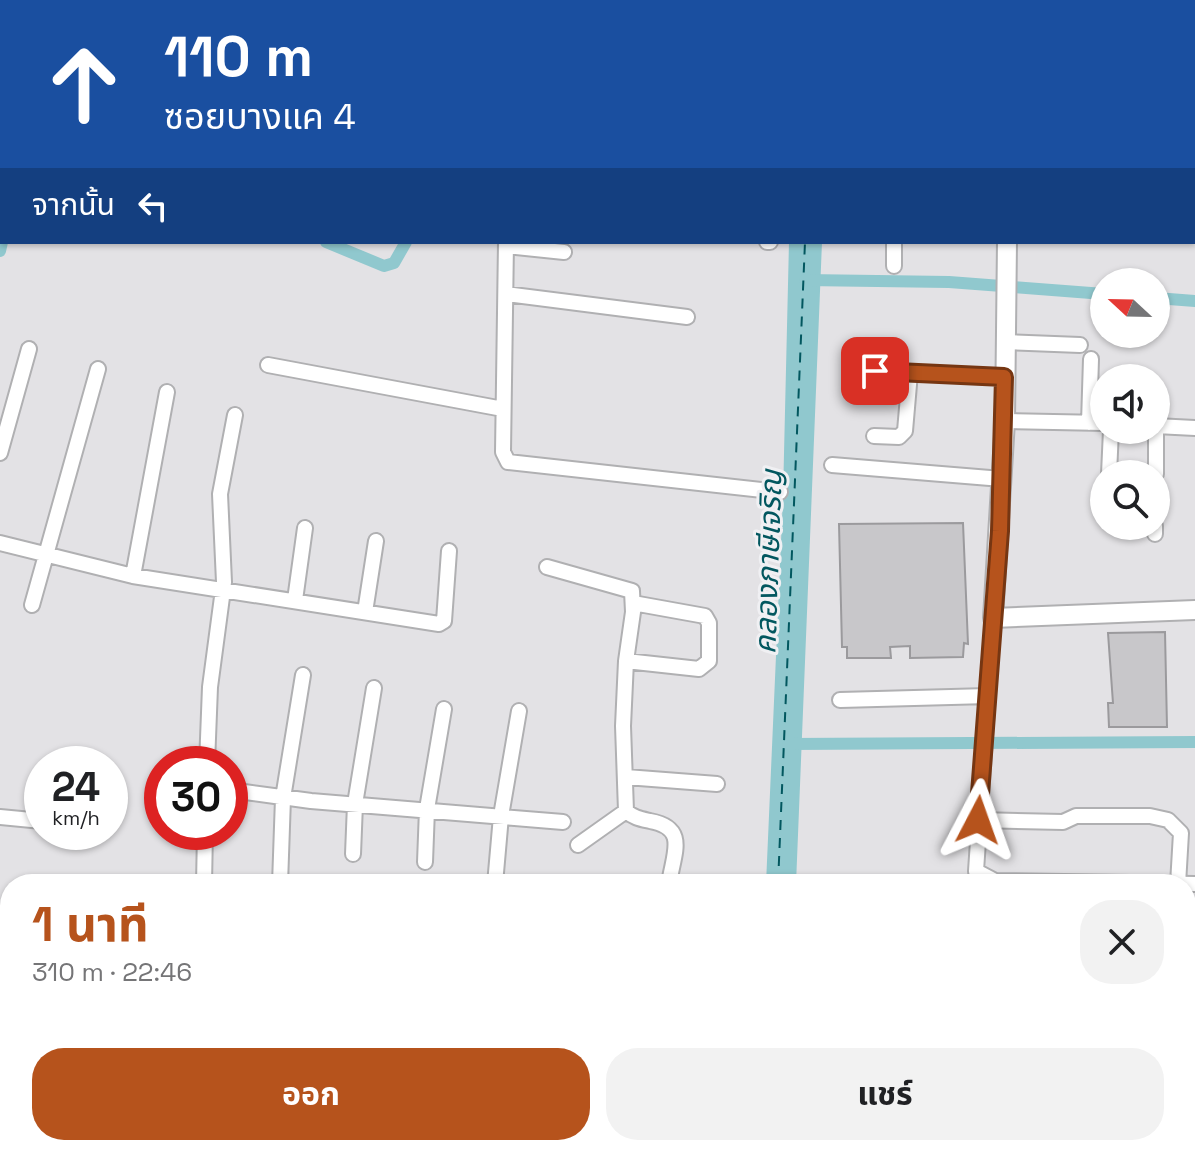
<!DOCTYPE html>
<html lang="th">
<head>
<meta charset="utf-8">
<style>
	:root { --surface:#fff; --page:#f2f2f2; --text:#202124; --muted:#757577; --accent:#b6531c }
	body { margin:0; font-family:"Space Grotesk","Noto Sans Thai",sans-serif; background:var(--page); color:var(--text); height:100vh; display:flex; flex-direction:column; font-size:30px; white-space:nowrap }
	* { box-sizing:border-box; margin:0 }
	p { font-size:26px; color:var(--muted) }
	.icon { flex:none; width:44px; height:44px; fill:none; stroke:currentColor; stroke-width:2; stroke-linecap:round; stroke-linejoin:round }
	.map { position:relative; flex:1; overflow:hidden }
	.sheet { position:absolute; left:0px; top:874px; width:1196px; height:282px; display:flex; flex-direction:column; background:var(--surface); border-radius:32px 32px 0 0; box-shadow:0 2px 6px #0004 }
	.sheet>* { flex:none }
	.banner { position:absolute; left:0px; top:0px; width:1196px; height:244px; box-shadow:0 2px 6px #0004; background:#1a4fa0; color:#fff; overflow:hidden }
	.needle { width:52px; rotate:292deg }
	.tools { position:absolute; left:1090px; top:268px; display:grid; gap:16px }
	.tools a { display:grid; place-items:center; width:80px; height:80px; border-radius:50%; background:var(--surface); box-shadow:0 2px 6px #0004; font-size:40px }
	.speed { position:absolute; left:24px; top:746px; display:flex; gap:16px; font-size:40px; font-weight:700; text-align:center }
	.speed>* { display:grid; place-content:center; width:104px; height:104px; border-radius:50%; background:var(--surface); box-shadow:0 2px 6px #0004; line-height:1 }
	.speed small { font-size:20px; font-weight:400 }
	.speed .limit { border:12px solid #d22; background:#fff; color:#111 }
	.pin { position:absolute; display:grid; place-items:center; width:68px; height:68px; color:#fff; margin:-34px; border-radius:16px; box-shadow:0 4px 12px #0006 }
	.me { position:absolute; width:88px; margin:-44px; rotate:4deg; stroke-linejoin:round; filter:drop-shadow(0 0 6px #0008) }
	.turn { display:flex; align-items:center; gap:28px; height:168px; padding:0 32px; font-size:36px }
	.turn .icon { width:104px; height:104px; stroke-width:2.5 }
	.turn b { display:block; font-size:56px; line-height:68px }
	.then { display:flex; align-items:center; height:76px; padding:0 32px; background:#0003; gap:16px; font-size:30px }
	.round { display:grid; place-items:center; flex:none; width:84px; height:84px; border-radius:32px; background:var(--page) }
	.head { display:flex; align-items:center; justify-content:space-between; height:136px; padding:0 32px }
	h1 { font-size:48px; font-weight:700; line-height:60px; color:var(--accent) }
	.primary-button { display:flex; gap:16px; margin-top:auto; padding:16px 32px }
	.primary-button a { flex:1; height:92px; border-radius:32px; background:var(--accent); color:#fff; font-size:32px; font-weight:700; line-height:92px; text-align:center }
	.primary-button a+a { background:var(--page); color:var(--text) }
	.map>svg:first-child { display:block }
	.water { fill:#90c8ce }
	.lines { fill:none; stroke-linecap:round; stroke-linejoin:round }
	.canal { stroke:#90c8ce; stroke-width:12 }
	.ferry { stroke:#02575f; stroke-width:2; stroke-dasharray:10 8; stroke-linecap:butt }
	.building { fill:#c8c7ca; stroke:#9b9a9d; stroke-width:2 }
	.minor-casing { stroke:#b0b0b2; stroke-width:18 }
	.tertiary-casing { stroke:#b0b0b2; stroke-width:22 }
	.minor { stroke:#fff; stroke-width:14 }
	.tertiary { stroke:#fff; stroke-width:18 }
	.route-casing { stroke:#763612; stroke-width:20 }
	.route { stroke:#b6531c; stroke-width:14 }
	.labels { text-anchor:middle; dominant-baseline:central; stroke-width:6; stroke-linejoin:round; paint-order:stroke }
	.water-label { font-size:30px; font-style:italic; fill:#02575f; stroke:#f0f0f3 }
</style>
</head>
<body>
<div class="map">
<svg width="1195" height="1155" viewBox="0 0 1195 1155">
	<rect width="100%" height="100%" fill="#e3e2e5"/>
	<path class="water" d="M789,242H822L796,884H766L783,496Z"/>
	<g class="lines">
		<path class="canal" d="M52,2V0
			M326,242L384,266L394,263L406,242
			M0,251L2,242
			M805,280L949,282L1104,294
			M1156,298L1195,301
			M788,744L1195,742"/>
		<path class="ferry" d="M815,2V0
			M778,884L805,242
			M767,1155V1146"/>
	</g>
	<path class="building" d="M963,523L968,644L964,643L963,657L910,658V646L890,647L891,658H847V647H842L839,524Z
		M1165,632L1167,727H1109L1108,703H1113L1108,633Z"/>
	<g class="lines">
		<defs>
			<path id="minor" d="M177,0L182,2
				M422,0L427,2
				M702,0L708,2
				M109,2L110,0
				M267,2V0
				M326,2L327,0
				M1194,126H1195
				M0,222H2
				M506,242L503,452L508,462L780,492
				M767,242H770
				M506,246L564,252
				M894,266V242
				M506,294L687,317
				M1005,342L1080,345
				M268,365L503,409
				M875,371L1004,377
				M1005,421L1104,423
				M1089,423L1091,359
				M1156,426L1195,428
				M874,436L899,437L905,431L910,373
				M0,453L29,349
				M832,465L1002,479
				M1109,474L1111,430
				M1156,474V426
				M1155,534V526
				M0,543L133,576L439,624L444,621L449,551
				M547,567L632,591L633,612L626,661L623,726L626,811C634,818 641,819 650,821C689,828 673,854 669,884
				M133,576L167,392
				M295,600L305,528
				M32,605L98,369
				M365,612L376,541
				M993,618L976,871L995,881L1195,884
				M626,661L699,669L709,661V623L705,616L633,603
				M840,700L988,696
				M207,764L210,687L224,582L220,494L235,415
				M626,777L717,784
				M230,790L311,801L563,822
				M0,817L42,821
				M978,820L1063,822L1076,816H1150L1168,820L1181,833L1178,884
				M578,845L626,811
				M353,854L355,804L374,688
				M425,862L427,809L444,709
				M204,884L205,832
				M280,884L283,798L303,675
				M495,884L501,816L519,711
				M0,1038L10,1040
				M1186,1070H1195
				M285,1151L332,1154
				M28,1155L29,1146
				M105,1155L107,1146
				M194,1155V1146
				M736,1155V1146"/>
			<path id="tertiary" d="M1014,2V0
				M1007,242L1005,421L993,618L1195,610"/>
		</defs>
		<use href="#minor" class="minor-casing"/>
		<use href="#tertiary" class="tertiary-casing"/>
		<use href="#minor" class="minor"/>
		<use href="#tertiary" class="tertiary"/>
	</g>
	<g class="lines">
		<defs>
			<path id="route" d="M875,371L1004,377L1000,531L978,820"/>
		</defs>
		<use href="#route" class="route-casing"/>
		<use href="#route" class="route"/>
	</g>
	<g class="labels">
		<g class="water-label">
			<text transform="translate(768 562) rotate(-88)">คลองภาษีเจริญ</text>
		</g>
	</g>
</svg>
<div class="tools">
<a><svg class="needle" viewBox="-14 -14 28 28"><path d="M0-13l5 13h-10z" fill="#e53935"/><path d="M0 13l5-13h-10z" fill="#757577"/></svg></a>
<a><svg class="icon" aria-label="sound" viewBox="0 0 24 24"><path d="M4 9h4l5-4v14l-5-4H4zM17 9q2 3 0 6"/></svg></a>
<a><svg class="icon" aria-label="search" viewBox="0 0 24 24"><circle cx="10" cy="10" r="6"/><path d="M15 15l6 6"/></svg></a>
</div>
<div class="speed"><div>24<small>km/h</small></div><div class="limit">30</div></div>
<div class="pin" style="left:875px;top:371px;background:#d93025"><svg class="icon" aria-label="arrive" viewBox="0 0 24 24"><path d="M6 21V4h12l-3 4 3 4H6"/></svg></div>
<svg class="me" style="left:978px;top:820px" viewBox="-20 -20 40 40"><path d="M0-17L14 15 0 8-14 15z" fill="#b6531c" stroke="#fff" stroke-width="4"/></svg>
<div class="banner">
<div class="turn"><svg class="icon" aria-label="ahead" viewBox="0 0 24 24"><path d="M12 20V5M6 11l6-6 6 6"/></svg><div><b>110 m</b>ซอยบางแค 4</div></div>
<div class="then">จากนั้น<svg class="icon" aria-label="left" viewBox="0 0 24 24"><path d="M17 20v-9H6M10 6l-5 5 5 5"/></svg></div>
</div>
<section class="sheet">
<div class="head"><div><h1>1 นาที</h1><p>310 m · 22:46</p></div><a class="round"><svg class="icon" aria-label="close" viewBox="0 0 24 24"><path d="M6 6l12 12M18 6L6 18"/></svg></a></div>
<div class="primary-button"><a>ออก</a><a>แชร์</a></div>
</section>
</div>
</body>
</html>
